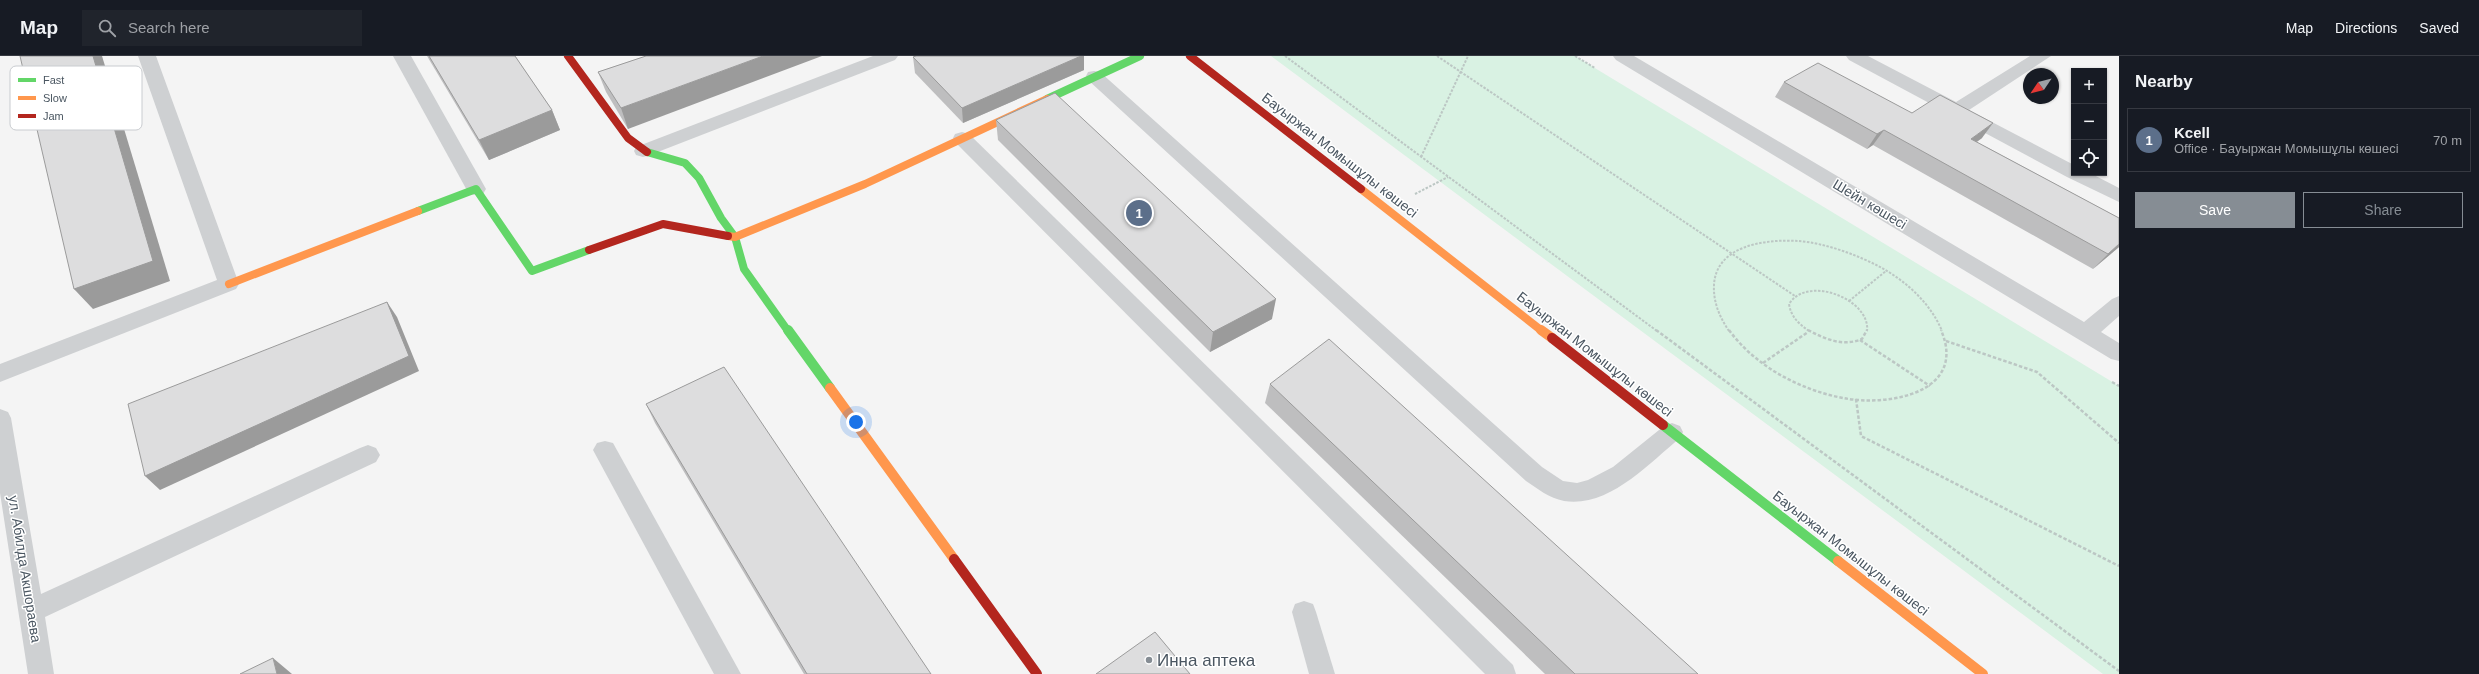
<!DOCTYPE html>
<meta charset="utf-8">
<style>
:root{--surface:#171b24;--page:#20242c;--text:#f1f3f6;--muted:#9ea1a6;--line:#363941;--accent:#868d94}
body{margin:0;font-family:Helvetica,sans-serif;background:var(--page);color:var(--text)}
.controls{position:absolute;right:12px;top:12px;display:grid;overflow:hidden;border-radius:0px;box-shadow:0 1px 3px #0004}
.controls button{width:36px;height:36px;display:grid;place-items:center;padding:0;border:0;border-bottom:1px solid var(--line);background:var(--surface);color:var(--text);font:20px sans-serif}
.compass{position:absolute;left:2023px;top:12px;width:36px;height:36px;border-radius:50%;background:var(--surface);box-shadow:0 1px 3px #0004;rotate:235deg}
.you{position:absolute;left:856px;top:366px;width:14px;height:14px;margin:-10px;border:3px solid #fff;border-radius:50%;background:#1a73e8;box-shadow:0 0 0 6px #1a73e833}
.badge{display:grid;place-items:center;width:26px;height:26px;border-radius:50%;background:var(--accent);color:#fff;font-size:13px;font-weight:700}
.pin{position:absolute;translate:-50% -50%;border:2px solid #fff;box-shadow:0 1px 4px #0006}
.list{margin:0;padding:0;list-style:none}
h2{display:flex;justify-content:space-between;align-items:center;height:52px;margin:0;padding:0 16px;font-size:17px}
h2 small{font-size:13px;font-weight:400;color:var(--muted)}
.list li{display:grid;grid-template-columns:26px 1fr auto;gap:12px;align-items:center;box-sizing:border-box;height:64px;margin:0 8px 8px;padding:0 8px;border:1px solid var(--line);border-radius:0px}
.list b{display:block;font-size:15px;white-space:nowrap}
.list p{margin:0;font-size:13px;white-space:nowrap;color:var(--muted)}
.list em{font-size:13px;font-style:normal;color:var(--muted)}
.actions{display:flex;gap:8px;padding:12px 16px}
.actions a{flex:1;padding:9px 0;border:1px solid var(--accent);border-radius:0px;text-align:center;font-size:14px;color:var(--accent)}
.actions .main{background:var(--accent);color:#fff}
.icon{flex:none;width:22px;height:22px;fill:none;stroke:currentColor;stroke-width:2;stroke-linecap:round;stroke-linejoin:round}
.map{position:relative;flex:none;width:2119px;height:618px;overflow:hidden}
header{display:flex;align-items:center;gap:24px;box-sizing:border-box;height:56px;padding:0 20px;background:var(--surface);border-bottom:1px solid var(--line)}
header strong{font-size:19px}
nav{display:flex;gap:22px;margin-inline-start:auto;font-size:14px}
.search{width:280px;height:36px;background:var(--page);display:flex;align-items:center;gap:10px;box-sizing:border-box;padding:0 14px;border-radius:0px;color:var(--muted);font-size:15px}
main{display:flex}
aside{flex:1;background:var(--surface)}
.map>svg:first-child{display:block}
</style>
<header>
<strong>Map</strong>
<div class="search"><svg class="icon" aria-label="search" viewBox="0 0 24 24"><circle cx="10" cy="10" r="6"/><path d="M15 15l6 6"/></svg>Search here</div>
<nav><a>Map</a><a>Directions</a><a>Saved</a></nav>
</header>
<main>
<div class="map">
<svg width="2119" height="618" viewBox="0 0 2119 618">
<rect width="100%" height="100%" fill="#f4f4f4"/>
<path fill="#d9f2e3" d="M1271,0H1575L2119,330V618H2103Z"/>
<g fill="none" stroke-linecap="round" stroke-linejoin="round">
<g stroke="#bcc7c4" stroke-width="2" stroke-dasharray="2.5 1.5" stroke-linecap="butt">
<path d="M1285,0L1657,275"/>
<path d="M1437,0L1795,240"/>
<path d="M1575,0L1595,12"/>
<path d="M1421,101L1468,0"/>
<path d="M1415,138L1448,121"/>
<path d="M1849,245L1886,215"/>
<path d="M1729,275C1720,262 1713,246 1714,229C1716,189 1766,183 1798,185C1825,187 1858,199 1882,212C1907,226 1931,248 1942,275"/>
<path d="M1809,275C1799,268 1791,261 1789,248C1808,218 1871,244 1867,275"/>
</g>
<g stroke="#bcc7c4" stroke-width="2.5" stroke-dasharray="3.5 2" stroke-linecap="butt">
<path d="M1656,274L2119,615"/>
<path d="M1729,274C1755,310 1800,334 1843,342C1888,351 1968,337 1941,274"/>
<path d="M1808,274C1825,283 1843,291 1862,283L1867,274"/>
<path d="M1860,284L1930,330"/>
<path d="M1946,285L2037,316L2119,387"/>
<path d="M1763,307L1808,276"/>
<path d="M2112,326L2119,330"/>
<path d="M1856,343L1861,380L2119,510"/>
</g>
<g fill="#ced0d2" fill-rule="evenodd">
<path d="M1094,15L1100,16L1542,411L1563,425L1577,427L1588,424L1613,411L1664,370L1672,367L1680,370L1683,376L1680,382C1648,408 1609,452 1564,445C1549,442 1538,433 1526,425L1088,24L1086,20L1088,16Z"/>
<path d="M1304,545L1313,548L1316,556L1335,618H1309L1292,556L1295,548Z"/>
</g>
<g fill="#ced0d2" fill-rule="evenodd">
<path d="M138,0H156L239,228L236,233L0,326V308L217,224Z"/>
<path d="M393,0H411L486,133L483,138L476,139L469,138Z"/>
<path d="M873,0H898L895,4L650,99L643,101L636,99L634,95L636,91Z"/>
<path d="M1613,0H1634L2084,266L2112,243L2119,240V260L2101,276L2119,287V305L2111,303L1616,4Z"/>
<path d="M1846,0H1868L1956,46L2030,0H2051L1969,54L2074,109V117H2090L2119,132V146L2067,121L1849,4Z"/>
<path d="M962,76L969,78L1513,609L1516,618H1485L955,86L953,82L955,78Z"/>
<path d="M0,353L8,356L11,362L41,538L360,392L368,389L376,392L380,399L376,406L45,561L54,618H28L0,437Z"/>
<path d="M605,385L613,387L741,618H714L593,394L597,387Z"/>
</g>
<g stroke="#63d668" stroke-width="8">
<path d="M1047,43L1140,0"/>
<path d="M647,96L685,107L699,122L721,162L735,181L744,213L788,275"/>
<path d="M418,155L476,133L532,215L589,194"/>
</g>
<g stroke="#63d668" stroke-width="10">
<path d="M788,274L830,332"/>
<path d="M1663,369L1838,505"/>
</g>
<g stroke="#ff974d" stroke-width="8">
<path d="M1361,133L1542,275"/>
<path d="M728,180L735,181L865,128L1047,43"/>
<path d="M229,228L418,155"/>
</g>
<g stroke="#ff974d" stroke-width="10">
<path d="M1541,274L1552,282"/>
<path d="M830,332L954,503"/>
<path d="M1838,505L1983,618"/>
</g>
<g stroke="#b3261e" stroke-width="8">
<path d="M568,0L628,82L647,96"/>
<path d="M1190,0L1361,133"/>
<path d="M589,194L663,168L728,180"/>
</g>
<g stroke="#b3261e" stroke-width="10">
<path d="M1552,282L1663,369"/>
<path d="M954,503L1037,618"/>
</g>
</g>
<g fill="#bebebf">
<path d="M427,0H515L552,54L560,74L489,104Z"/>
<path d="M646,0L628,73L606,36L598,16Z"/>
<path d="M916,0H1084V14L963,67L915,17L913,1Z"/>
<path d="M1784,26L1912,57L1982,82L1977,86L2119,162V191L2093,213L1873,89L1867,93L1775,41Z"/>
<path d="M996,64L1272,263L1210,296L998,84Z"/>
<path d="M1270,328L1698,618H1545L1265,347Z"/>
<path d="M646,348L931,618H804L655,367Z"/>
</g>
<g fill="#9b9b9b">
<path d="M93,0H102L170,225L93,253L74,233Z"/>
<path d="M763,0H822L628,73L621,52Z"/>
<path d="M1081,0H1084V14L963,67L962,52Z"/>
<path d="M552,54L560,74L489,104L479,84Z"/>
<path d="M1993,67L1982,82L1959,98L1971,83Z"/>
<path d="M1884,74L1873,89L1867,93L1877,78Z"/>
<path d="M2119,188V191L2093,213L2108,198Z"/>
<path d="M1276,243L1272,263L1210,296L1213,276Z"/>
<path d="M387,246L397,261L419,315L160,434L145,420Z"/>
<path d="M273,602L292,618H277Z"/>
</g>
<g fill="#ddddde" stroke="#9b9b9b">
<path d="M20,0H93L153,205L74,233Z"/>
<path d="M429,0H515L552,54L479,84Z"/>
<path d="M646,0H763L621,52L598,16Z"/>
<path d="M916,0H1081L962,52L913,1Z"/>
<path d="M1818,7L1912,57L1940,39L1993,67L1971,83L2119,162V188L2108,198L1884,74L1877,78L1784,26Z"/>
<path d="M1055,37L1276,243L1213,276L996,64Z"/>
<path d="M387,246L409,300L145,420L128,348Z"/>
<path d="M1329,283L1698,618H1575L1270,328Z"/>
<path d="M724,311L931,618H807L646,348Z"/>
<path d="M1155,576L1190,618H1096Z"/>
<path d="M273,602L277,618H240Z"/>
</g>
<circle fill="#868d94" stroke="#fff" stroke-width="1.5" cx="1149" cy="604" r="4"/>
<g text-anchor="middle" stroke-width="3" stroke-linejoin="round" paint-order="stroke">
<g font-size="14" fill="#4a5661" stroke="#fff">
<text transform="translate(1340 99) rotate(38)" y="5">Бауыржан Момышұлы көшесі</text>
<text transform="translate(1870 148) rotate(31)" y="5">Шейн көшесі</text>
<text transform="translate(1595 298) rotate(38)" y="5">Бауыржан Момышұлы көшесі</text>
<text transform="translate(1851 497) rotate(38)" y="5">Бауыржан Момышұлы көшесі</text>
<text transform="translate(25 513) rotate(81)" y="5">ул. Абилда Акшораева</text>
</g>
<g font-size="17" fill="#4a5661" stroke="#fff" text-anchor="start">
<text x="1157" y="610">Инна аптека</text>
</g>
</g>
<rect x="10" y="10" width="132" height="64" rx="6" fill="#fff" stroke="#c9ccd0" stroke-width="1"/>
<rect x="18" y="22" width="18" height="4" fill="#63d668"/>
<rect x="18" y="40" width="18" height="4" fill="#ff974d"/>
<rect x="18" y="58" width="18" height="4" fill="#b3261e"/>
<g font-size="11" fill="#4a5661">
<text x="43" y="28">Fast</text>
<text x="43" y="46">Slow</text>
<text x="43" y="64">Jam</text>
</g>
</svg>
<div class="controls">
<button>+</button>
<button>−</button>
<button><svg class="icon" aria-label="locate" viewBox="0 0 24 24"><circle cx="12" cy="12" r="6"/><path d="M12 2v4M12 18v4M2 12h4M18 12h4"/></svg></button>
</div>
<svg class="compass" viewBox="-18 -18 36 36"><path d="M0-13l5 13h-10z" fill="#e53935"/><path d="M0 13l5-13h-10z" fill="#9ea1a6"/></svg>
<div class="you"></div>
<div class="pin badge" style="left:1139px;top:157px;background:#5c6f8a">1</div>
</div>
<aside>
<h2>Nearby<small></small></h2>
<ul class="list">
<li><span class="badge" style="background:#5c6f8a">1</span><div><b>Kcell</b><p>Office · Бауыржан Момышұлы көшесі</p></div><em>70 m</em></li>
</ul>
<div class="actions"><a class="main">Save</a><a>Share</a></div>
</aside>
</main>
